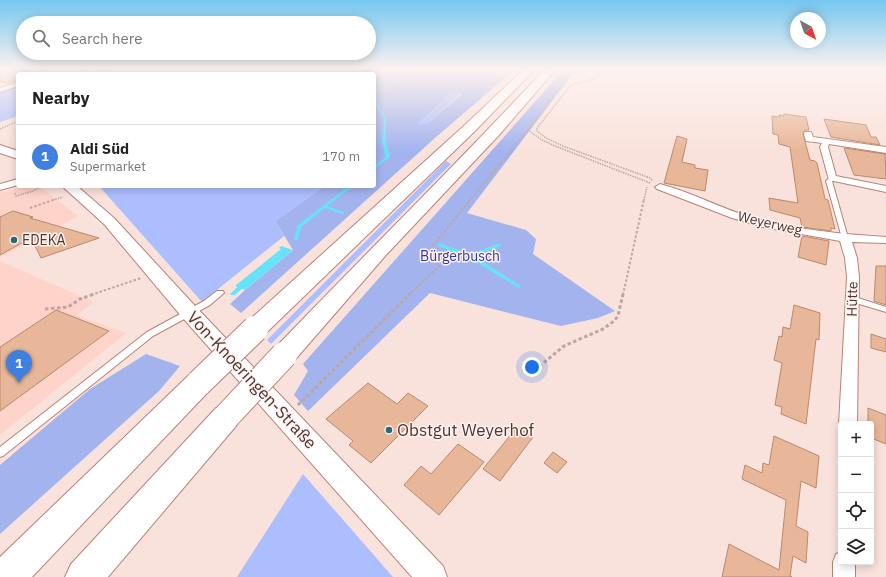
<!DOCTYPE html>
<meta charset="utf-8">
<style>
:root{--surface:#fff;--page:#f2f2f2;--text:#222;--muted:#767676;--line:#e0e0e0;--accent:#246b79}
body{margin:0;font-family:"IBM Plex Sans",sans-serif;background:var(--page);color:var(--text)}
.controls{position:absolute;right:12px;bottom:12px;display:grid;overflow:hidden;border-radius:4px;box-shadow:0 2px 10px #0003}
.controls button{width:36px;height:36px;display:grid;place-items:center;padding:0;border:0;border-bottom:1px solid var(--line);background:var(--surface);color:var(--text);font:20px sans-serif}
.compass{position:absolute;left:790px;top:12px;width:36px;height:36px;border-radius:50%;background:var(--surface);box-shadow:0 2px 10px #0003;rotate:140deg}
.you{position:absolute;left:532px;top:367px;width:14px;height:14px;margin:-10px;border:3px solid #fff;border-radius:50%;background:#1a73e8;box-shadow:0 0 0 6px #1a73e833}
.badge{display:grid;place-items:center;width:26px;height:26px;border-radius:50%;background:var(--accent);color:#fff;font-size:13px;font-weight:700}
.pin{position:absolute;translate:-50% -33px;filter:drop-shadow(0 1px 2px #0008)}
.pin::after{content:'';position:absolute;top:21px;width:14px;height:12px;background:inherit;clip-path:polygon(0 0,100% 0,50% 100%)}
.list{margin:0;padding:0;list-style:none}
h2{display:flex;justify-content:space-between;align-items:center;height:52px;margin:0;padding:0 16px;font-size:17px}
h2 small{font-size:13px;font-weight:400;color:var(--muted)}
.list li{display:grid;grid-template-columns:26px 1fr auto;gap:12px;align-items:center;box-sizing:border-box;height:64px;padding:0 16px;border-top:1px solid var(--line)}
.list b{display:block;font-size:15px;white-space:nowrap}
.list p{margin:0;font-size:13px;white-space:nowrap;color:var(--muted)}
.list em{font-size:13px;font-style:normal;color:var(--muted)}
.icon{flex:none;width:22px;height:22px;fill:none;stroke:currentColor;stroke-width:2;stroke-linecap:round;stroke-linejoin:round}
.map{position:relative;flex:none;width:886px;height:577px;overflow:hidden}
.search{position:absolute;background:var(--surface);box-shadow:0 2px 10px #0003;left:16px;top:16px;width:360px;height:44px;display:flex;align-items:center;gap:10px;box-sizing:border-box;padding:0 14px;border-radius:22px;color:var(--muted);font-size:15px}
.panel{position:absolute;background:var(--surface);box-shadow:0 2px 10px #0003;left:16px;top:72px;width:360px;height:116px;border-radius:4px}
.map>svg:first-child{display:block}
</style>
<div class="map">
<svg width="886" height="577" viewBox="0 0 886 577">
<rect width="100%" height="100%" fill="#fae2dc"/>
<g fill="#fdd3ca">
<path d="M23,186H39L78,216L0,258V193Z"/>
<path d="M0,261L94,302L76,315L126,333L0,435Z"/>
</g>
<g fill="#adbefe">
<path d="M18,86V116L0,122V92Z"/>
<path d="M452,92L462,93L427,124H418Z"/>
<path d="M446,161L451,164L271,344L267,340Z"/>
<path d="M99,186H325L275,221L284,236L202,302Z"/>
<path d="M303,474L393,577H237Z"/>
</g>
<g fill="#a3b3ee" fill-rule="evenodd">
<path d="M118,70H514L435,138L241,313L230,304L245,290L293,250L275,221L325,186H374V74H108ZM452,92L462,94L427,124H418Z"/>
<path d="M563,70H601L572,75L467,213L526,230L536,239L533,254L615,311L598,318L561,326L430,293L308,411L294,395L308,371L303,364Z"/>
<path d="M146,354L180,366L159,391L0,534V465L90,389Z"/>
</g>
<path fill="#66e3fb" d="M281,246L293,250L245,290L235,286L281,249L279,248Z"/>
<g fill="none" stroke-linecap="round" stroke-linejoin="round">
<g fill="#66e3fb" fill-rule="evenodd">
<path d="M385,70H387L375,92L374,93V90Z"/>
<path d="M374,99L375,100L386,118V142L390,157L374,169V166L386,157L382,142L384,118L374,102Z"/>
<path d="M349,186H353L327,206L344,212V214H342L325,208L301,227L298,239V240H294V239L298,225Z"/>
<path d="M438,244H442L470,254L497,244H501V246L474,256L521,286L519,288L517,287L468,257L438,246Z"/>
<path d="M244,282L246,283V285L235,295H231L230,294L231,293L242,283Z"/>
</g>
</g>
<g fill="#e8b698" stroke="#b9896c">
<path d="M0,70H38V73L18,74V80L7,83L0,82Z"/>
<path d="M784,114L806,117L809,130H805L803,134L810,160L815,161L817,163L825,199L828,200L835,229L831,228V231L802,227L800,218L770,210L769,198L798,203L790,147L779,144L778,135L773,134L772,116L779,117V115L784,116Z"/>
<path d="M824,119L866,125L871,137H876L880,145L831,137Z"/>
<path d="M677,136L687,139L682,162L695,165V168L708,170L705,191L664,183Z"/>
<path d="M844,148L885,154L886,179L854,175Z"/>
<path d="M13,211L33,217L30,218L99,238L41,258L31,238L0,255V217Z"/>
<path d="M802,236L829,241L826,265L798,257Z"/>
<path d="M876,266H886V305L874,301Z"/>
<path d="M794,305L820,313L819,340L816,339L806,424L781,414L782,407L775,405L782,363L774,360L779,336L782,337L783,327L790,329Z"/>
<path d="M56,310L109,331L0,411V347Z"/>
<path d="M871,334L886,339V352L871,348Z"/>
<path d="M368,383L397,404L408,393L428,406L371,463L349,445L353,441L326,419Z"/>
<path d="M868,408L886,415V444L871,438V424H868Z"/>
<path d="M517,427L533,437L500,481L483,469Z"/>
<path d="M774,436L819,456L816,488L801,481L796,526L808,532L806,563L793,556L790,576L792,577H722L729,544L779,570L786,500L742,479L745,465L762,473L763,463L769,465Z"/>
<path d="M458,444L484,462L439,515L404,485L421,466L431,474Z"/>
<path d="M553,452L567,462L557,473L544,463Z"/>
</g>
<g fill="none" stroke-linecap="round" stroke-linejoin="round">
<g stroke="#b98176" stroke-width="2">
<g id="service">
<path d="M76,70L97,73L99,74H89L64,70Z"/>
<path d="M832,176L835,178L832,181L848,238L845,240L842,238L826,181Z"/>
<path d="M217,291H223L224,293L210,305L153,336L3,456L0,457V447L147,332L204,301Z"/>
<path d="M849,297H855L886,307V312L849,301L848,299Z"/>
</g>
</g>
<g stroke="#b98176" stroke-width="2">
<g id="minor">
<path d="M53,70H63L55,74H46Z"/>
<path d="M18,82V86L0,92V88Z"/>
<path d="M805,132H811L813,137L886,147V153L829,144L828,147L836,176L886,186V192L829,180L820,147L822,143L806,141L804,134Z"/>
<path d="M18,179V185L0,190V184Z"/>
<path d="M660,184C688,191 714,205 741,214C787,229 837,234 886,237V243L852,242L857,258L859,277L857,424H841V427L839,424L847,277L845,258L840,241L763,227L732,218L657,189L655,187Z"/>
<path d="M841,552V562H855V577H833V562L836,554Z"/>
</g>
</g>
<g stroke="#b98176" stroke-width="2">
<g id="secondary">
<path d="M0,145L18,151V159L0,153Z"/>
<path d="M62,186H77L114,218L196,307L443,566L447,577H412L182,317L104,224Z"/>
</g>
</g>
<g stroke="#b98176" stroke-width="2">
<g id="motorway">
<path d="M523,70H534L476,130L264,335L255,338L246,335L243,329L246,323L466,124Z"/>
<path d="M544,70H555L500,134L386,255L293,362L284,365L275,362L271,355L275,348C364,255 456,165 544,70Z"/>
<path d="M199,372L209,375L213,383L209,391L32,577H0V557L189,375Z"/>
<path d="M226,405L236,408L240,417L236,426L108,577H65L71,564L216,408Z"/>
</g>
</g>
<g stroke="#bea6a0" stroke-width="1.5" stroke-dasharray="1.5 1" stroke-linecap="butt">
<path d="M577,70L570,74L528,130L542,140L555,146L650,183"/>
<path d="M605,70L594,79L571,85L537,128V131L546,138L563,146L650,178L653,181"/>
<path d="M611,70L648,75L662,73L664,70"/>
<path d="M874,70L886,72"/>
<path d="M131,74L141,70"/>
<path d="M202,74L221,70"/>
<path d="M374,96L394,93L412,70"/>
<path d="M0,129L18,121"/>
<path d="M15,193L16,196L33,191L42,186"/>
<path d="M53,200L63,197"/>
<path d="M470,200L528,130"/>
<path d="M644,200L647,187"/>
</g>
<g stroke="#bea6a0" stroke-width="2" stroke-dasharray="2.5 2" stroke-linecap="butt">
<path d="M30,208L56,199"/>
<path d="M91,295L141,278"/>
<path d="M409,295L442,263L431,248L471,199"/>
<path d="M623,295L644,199"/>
</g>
<g stroke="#bea6a0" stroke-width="3" stroke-dasharray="3.5 2.5" stroke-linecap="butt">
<path d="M45,309L68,307L80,299L94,294"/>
<path d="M530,374L564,346L603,329L614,321L618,316L623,294"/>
<path d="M298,405L410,294"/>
</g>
<use href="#service" fill="#fff" fill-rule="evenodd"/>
<use href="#minor" fill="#fff" fill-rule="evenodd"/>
<use href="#secondary" fill="#fff" fill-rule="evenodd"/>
<use href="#motorway" fill="#fff" fill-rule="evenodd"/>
<g stroke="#b98176" stroke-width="28" stroke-linecap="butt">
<g id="motorway-bridge">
<path d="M199,383L255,329"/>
<path d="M226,417L284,355"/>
</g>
</g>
<use href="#motorway-bridge" stroke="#fff" stroke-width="26"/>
</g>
<linearGradient id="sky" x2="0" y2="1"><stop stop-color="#74c7f0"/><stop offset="0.46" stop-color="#fdf2ef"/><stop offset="1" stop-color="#fdf2ef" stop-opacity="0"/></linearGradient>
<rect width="886" height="151" fill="url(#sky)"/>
<g fill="#246b79" stroke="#fff2ef" stroke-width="1.5">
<circle cx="14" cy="240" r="4"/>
<circle cx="389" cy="430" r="4"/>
</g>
<g text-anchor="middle" stroke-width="3" stroke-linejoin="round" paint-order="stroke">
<g font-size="14" fill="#4e3631" stroke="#fff2ef">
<text transform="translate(770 223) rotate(13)" y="5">Weyerweg</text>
<text transform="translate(852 299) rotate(-89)" y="5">Hütte</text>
</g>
<g font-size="14" fill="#4e3631" stroke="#fff2ef" text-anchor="start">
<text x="22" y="245">EDEKA</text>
</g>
<g font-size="14" fill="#2d35a3" stroke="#fff2ef">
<text x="460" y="261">Bürgerbusch</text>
</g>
<g font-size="17" fill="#4e3631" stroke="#fff2ef">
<text transform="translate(252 380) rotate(47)" y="6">Von-Knoeringen-Straße</text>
</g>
<g font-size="17" fill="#4e3631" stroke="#fff2ef" text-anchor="start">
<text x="397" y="436">Obstgut Weyerhof</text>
</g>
</g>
</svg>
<div class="controls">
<button>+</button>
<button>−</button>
<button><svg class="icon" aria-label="locate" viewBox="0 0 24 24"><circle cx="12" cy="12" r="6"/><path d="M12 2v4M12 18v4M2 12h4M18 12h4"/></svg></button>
<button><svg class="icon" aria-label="layers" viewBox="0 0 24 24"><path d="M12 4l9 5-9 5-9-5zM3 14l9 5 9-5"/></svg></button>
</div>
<svg class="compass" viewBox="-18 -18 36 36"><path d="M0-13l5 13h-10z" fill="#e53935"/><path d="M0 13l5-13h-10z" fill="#767676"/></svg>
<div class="you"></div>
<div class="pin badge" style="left:19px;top:383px;background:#3f7fe0">1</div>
<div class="search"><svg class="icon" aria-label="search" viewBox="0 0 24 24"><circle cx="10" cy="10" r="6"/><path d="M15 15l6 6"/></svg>Search here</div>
<section class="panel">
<h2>Nearby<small></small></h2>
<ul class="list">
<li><span class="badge" style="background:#3f7fe0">1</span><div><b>Aldi Süd</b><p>Supermarket</p></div><em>170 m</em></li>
</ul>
</section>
</div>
